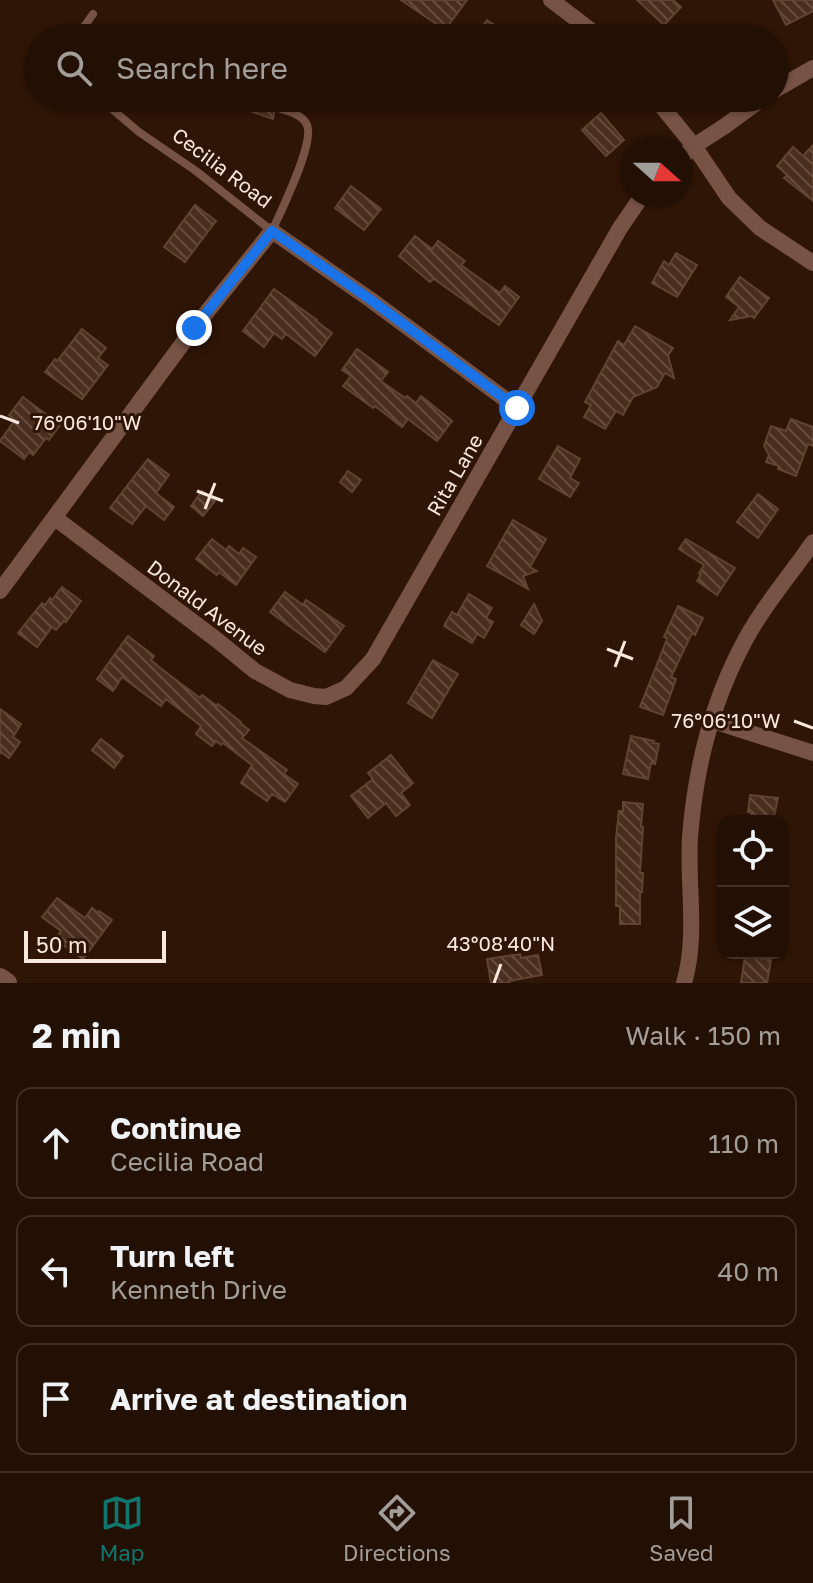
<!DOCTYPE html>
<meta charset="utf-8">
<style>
:root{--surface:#231004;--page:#2f1e13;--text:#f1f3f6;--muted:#a39d9a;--line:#403026;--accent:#0f766e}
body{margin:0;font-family:"Golos Text",sans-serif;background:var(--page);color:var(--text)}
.controls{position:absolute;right:24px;bottom:24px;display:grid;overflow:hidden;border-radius:16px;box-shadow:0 2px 6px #0004}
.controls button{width:72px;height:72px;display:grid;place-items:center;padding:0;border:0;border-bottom:2px solid var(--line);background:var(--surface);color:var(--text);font:40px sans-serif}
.compass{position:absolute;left:621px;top:136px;width:72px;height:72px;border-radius:50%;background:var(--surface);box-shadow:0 2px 6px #0004;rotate:111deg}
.scale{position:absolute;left:24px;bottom:20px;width:142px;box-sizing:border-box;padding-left:8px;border:4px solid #fce9de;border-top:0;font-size:22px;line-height:28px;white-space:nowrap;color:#fce9de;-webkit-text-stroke:6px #2f1505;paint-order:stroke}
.stop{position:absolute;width:24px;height:24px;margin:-18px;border:6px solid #1a73e8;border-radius:50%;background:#fff}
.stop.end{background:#1a73e8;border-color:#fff;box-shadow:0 2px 8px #0008}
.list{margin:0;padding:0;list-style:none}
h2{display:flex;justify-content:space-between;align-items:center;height:104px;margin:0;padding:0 32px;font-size:34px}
h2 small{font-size:26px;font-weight:400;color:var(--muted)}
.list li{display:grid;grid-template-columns:52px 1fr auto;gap:24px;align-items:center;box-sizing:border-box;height:112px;margin:0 16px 16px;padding:0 16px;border:2px solid var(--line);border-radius:16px}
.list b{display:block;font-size:30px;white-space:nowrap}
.list p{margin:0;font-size:26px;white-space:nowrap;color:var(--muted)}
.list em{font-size:26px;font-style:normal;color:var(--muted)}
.icon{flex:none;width:44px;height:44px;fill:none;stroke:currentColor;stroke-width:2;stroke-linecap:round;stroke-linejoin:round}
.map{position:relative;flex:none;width:813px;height:983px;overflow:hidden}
.search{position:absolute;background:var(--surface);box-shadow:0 2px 6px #0004;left:24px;right:24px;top:24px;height:88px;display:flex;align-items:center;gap:20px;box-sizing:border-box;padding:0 28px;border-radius:44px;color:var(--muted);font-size:30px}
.sheet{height:488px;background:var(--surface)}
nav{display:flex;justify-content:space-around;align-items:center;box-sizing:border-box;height:112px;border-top:2px solid var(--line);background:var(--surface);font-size:22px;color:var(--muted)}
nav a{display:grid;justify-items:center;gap:4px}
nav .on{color:var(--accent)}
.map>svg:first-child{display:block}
</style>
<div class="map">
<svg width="813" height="983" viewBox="0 0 813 983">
<defs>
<pattern id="building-back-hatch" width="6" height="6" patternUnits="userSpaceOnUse" patternTransform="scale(2)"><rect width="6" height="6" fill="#4a2e1d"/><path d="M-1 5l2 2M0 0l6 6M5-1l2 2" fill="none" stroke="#654c3d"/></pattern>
</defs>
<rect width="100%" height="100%" fill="#2f1505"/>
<g fill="url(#building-back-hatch)" stroke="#614332" stroke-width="2">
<path d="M401,0H467L445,30Z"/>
<path d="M637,0H673L681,7L664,25Z"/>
<path d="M773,0H813V11L786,25Z"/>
<path d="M487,20L514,38H475Z"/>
<path d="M218,98H280L275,106L273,119L218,100Z"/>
<path d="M601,113L624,140L606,156L582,130Z"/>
<path d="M813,145V201L784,178L787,175L777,166L793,147L803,156Z"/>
<path d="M351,186L381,209L364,230L335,208Z"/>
<path d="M195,205L216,221L185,262L164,247Z"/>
<path d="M415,236L432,249L438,241L465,261L461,265L500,293L505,286L519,297L499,325L434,279L430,282L399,256Z"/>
<path d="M676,253L697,265L677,297L652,283L664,261L669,265Z"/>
<path d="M740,277L769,298L754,318L752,316L730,320L739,307L726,297Z"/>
<path d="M274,289L317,320L316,321L332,333L315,356L286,334L282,339L274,333L264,347L243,331Z"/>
<path d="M635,326L673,348L668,355L674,378L665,373L657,387L633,397L623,415L616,411L605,429L584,417L591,405L585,402L618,341L624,345Z"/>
<path d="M82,329L106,348L98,358L108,365L82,399L45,372L55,359L57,361Z"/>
<path d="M357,349L388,372L381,381L405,398L407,396L416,403L421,396L452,421L437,441L408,419L402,427L375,406L373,408L343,386L351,376L342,370Z"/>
<path d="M23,397L60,425L49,440L46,438L33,455L29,452L24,459L0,441L15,420L9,415Z"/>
<path d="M791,419L813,427V446L808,444L796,476L778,469L779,466L766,462L769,455L764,446L771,426L786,431Z"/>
<path d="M558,446L580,459L570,478L579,483L570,497L539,479Z"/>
<path d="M148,459L169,475L156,493L174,507L164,520L146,506L132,524L110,508Z"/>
<path d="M348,471L361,480L352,492L340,482Z"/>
<path d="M202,491L215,501L203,516L191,506Z"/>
<path d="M758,494L778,509L758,538L737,522Z"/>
<path d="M513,520L546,539L530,567L537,571L523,576L528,589L487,566Z"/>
<path d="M212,539L226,550L229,546L239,554L243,548L256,557L236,585L219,572L217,575L196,559Z"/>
<path d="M686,539L735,568L717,595L697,581L701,574L699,573L704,565L679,549Z"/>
<path d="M62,587L81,601L66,622L64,621L56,630L52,627L37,647L18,633L42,603L45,605L50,598L52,600Z"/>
<path d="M285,592L303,605L306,600L344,626L325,652L270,612Z"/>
<path d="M469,594L492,608L486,618L493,622L484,638L477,634L472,643L444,626L452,612L457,615Z"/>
<path d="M534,604L542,621L534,634L521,625Z"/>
<path d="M678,606L703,618L695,635L692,633L671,677L676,679L663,715L640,707L667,639L664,637Z"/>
<path d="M128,636L154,656L151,660L159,667L200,698L202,695L217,706L218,704L241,722L240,723L249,730L242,738L287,770L284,774L298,784L285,802L272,794L267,801L241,783L252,765L223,743L221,745L216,741L212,746L196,734L201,726L166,699L161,706L122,677L113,691L97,679Z"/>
<path d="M433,660L458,674L432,718L408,703Z"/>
<path d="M0,709L21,724L13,737L20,742L9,758L1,752L0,754Z"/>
<path d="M631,736L654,741L653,743L659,744L655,764L651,763L648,779L623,774Z"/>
<path d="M101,739L123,756L114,768L92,750Z"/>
<path d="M391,755L413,783L401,793L410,805L396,816L386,803L368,818L351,796L373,779L368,773Z"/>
<path d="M750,795L778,798L773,821H750L751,812H748Z"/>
<path d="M623,802L643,804L641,827H643L640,873H643L642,892H640V924H620V906H616V838L619,811H623Z"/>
<path d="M57,898L85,918L92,908L98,913L99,911L112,920L83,959L55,939L61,931L42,917Z"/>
<path d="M520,954L521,958L538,955L542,975L509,981L510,983H491L487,959Z"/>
<path d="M745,956L771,960L767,983H741Z"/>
</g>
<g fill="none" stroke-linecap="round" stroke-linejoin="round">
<g stroke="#775345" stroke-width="8">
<path d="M76,38L93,14"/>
<path d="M99,98L139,132L196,171L272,231C281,211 315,143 307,125C303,115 290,112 281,109"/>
</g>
<g stroke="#775345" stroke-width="16">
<path d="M551,0L601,38"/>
<path d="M775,90L813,68"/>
<path d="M655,98L694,146L729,198L760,228L813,263"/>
<path d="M681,158L694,146L725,126L763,98"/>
<path d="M55,518L217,640L255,671L290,690L314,696L326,697L346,688L373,659L620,228L642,196"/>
<path d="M0,591L194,328L272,231L371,300L517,408"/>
<path d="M713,721L813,753"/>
<path d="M684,983C698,935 687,886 690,837C695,772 711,706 741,648C760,610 789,577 813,542"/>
</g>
<path stroke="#775345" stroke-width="20" d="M0,978L7,983"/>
</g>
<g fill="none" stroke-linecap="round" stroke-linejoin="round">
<path stroke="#1a73e8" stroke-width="10" d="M194,328L272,231L371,300L517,408"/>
</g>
<path fill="none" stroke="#fce9de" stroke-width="3" d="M0,416L19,423M197,491L223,501M205,509L215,483M607,649L633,659M615,667L625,641M794,721L813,728M494,983L501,964"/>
<g text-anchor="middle" stroke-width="6" stroke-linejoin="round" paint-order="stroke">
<g font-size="20" fill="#fce9de" stroke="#2f1505">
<text transform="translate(222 168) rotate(37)" y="7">Cecilia Road</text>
<text transform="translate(455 475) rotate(-60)" y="7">Rita Lane</text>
<text transform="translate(207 608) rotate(37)" y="7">Donald Avenue</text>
</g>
</g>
<g font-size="20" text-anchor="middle" fill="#fce9de" stroke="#2f1505" stroke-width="6" stroke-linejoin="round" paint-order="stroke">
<text x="87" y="430">76°06'10"W</text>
<text x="726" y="728">76°06'10"W</text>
<text x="501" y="951">43°08'40"N</text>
</g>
</svg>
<div class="controls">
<button><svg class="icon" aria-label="locate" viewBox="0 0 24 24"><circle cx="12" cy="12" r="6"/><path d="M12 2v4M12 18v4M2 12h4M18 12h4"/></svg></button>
<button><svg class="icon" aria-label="layers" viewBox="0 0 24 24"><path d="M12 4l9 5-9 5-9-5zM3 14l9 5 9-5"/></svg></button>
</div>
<svg class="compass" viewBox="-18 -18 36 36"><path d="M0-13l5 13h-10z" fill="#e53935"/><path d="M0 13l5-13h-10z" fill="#a39d9a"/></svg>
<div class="scale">50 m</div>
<div class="stop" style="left:517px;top:408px"></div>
<div class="stop end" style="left:194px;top:328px"></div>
<div class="search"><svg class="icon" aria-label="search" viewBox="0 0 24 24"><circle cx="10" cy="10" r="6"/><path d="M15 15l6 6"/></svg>Search here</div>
</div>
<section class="sheet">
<h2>2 min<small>Walk · 150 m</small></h2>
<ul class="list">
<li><svg class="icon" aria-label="ahead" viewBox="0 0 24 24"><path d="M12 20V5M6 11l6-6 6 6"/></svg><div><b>Continue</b><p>Cecilia Road</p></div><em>110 m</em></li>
<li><svg class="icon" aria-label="left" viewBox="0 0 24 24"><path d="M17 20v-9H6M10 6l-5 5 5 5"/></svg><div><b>Turn left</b><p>Kenneth Drive</p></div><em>40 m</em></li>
<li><svg class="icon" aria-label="arrive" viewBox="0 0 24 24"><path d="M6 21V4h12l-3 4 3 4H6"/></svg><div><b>Arrive at destination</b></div></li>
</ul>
</section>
<nav>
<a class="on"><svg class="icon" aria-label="map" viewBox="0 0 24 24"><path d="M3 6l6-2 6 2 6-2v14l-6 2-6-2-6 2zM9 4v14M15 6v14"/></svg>Map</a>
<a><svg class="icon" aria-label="directions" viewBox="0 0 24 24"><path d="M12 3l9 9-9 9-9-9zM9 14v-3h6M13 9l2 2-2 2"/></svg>Directions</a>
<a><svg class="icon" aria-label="saved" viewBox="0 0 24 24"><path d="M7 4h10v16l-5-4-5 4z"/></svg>Saved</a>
</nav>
